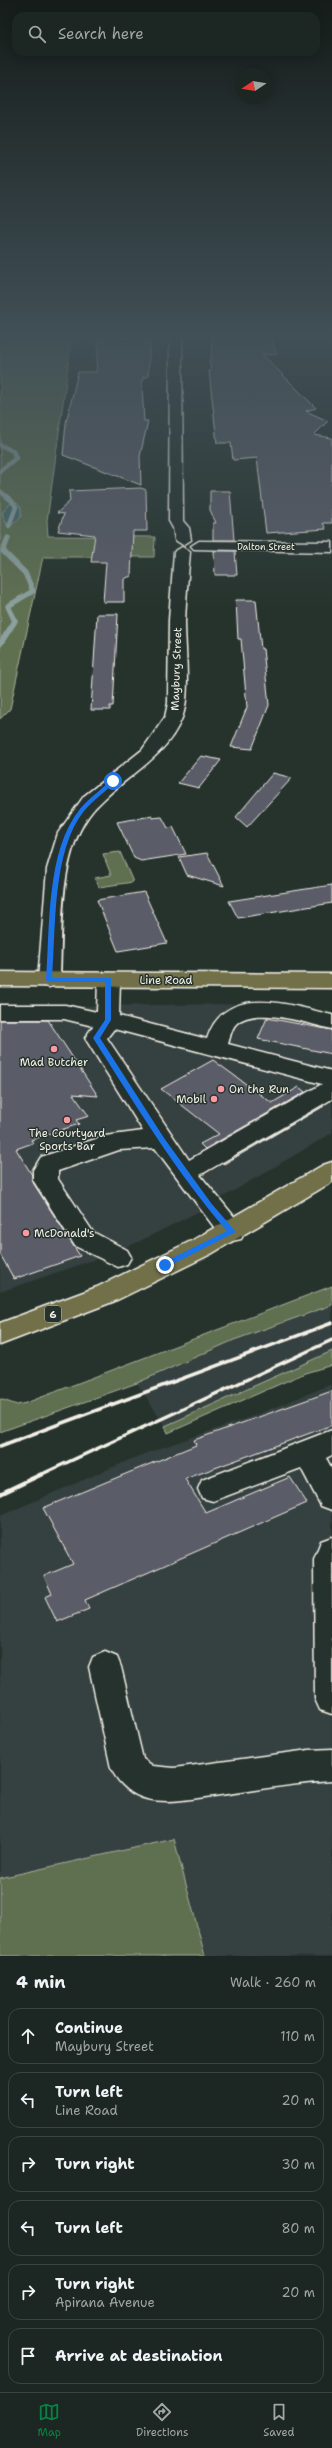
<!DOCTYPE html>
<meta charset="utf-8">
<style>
:root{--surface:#1c2622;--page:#252e2a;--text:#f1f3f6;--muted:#a0a5a5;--line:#3a4340;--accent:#0b8043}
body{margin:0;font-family:"Shantell Sans",sans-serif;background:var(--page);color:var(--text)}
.compass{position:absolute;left:236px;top:68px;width:36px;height:36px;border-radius:50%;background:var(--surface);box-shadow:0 2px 10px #0003;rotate:258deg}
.stop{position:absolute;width:12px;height:12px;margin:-9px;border:3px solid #1a73e8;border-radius:50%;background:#fff}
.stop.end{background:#1a73e8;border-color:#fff;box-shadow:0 1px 4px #0008}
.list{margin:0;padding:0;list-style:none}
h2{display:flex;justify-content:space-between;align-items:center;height:52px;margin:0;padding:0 16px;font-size:17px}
h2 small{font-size:13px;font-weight:400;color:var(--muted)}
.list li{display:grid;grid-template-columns:26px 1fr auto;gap:12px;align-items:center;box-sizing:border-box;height:56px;margin:0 8px 8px;padding:0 8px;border:1px solid var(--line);border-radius:12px}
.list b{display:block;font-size:15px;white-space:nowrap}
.list p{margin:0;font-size:13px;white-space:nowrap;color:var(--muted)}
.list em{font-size:13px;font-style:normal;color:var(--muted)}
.icon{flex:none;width:22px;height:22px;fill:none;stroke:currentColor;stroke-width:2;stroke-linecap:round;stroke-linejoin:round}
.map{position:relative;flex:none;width:332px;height:1956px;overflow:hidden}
.search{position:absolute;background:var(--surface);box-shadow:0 2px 10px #0003;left:12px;right:12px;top:12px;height:44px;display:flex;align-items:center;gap:10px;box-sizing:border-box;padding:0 14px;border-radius:12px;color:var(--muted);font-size:15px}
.sheet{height:436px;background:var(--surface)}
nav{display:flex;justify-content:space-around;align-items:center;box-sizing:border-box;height:56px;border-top:1px solid var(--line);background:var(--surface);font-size:11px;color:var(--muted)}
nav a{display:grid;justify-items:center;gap:2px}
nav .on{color:var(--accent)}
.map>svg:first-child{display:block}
</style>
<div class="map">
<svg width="332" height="1956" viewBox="0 0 332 1956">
<rect width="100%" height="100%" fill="#26332d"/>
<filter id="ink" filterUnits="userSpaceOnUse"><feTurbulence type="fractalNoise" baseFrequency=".025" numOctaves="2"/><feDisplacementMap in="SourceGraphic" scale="8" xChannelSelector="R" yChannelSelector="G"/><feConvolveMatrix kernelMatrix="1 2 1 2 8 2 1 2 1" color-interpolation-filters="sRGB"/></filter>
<g filter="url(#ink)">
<g fill="#363f3f">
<path d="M244,1004L308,1010L332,1014V1133L198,1212L140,1241L105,1256L0,1292V1007Z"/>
<path d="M332,1305V1351L165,1426L137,1383L234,1340Z"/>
<path d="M332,1384V1956H205L174,1839L0,1878V1516L141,1455L253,1416Z"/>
</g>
<g fill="#5f6f51" stroke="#aab09c">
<path d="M0,336H72L47,521L48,536L155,537L154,557H43L10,709L0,719Z"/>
<path d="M120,852L133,882L99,887L95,878L111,875L103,854Z"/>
<path d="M332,1286V1305L234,1340L137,1383L0,1432V1399L17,1405L26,1403Z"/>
<path d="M332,1351V1365L305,1373L168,1433L165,1426Z"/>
<path d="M174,1839L205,1956H0V1878Z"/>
</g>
<path fill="#466a6c" stroke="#8ca09e" d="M11,503H17L21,508V517L11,526L7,525L2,513Z"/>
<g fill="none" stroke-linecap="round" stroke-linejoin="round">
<g stroke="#8ca09e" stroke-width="4.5">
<path d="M0,445L13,451L16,458L0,471"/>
<path d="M0,491L12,501L16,507L9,526"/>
</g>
<path stroke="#8ca09e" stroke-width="5.5" d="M0,644L15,621L8,606L33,591L25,573L3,551L8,538"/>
</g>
<g fill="#5a5c68" stroke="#f4f1e8">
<path d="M212,336H270L277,355L262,354L316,408L306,411L328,421L314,435L332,438V523H323L326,529L266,533L257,458L233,460L231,443H217L209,371H211L209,360H211Z"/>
<path d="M99,337L150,338L148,377H143L142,386L144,421H148L140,456L141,485L63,455L66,423L78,372H96Z"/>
<path d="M141,488L146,490L147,531H133L131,576L124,579V602H103L106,562H91L95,535L58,531L64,514L57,513L70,501L69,491Z"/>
<path d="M210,491H230L234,540H213V523H216L210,510Z"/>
<path d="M214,551H235L237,575H215Z"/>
<path d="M236,600H256L261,649H263L269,705L252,749L231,747L247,707L241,639H238Z"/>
<path d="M97,614H118L113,706H110V710H91Z"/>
<path d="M201,756L221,760L199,788L178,783Z"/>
<path d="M273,773L292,778L247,827L236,817Z"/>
<path d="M152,816V818L162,817L168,828L173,827L186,854L141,861L134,858L117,822Z"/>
<path d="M207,853L224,886L187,875L179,857Z"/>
<path d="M332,885V903L238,918L229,901Z"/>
<path d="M144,892L167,943L118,951L97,900Z"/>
<path d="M267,1018L332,1030V1054L258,1039Z"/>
<path d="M0,1020H48L98,1096L73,1094L89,1116L76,1120L79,1124L31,1140L33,1143L16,1149L32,1175V1181L80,1256L14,1279L0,1254Z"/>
<path d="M213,1060L272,1103L299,1087L305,1092L205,1149L200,1144L219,1134L161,1089Z"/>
<path d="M324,1106L224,1164L223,1163Z"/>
<path d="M332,1391V1425L185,1479L206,1513L290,1477L307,1503L85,1600L89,1609L57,1622L45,1597L52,1594L44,1576L73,1564L43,1508L196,1445L194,1440Z"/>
</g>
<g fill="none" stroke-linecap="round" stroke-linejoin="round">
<g stroke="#f4f1e8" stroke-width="3">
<g id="minor">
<path d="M170,336H182L183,521L189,528L191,540L183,545L175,540L173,528L169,521Z"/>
<path d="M199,541L332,542V552L194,549L191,546Z"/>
<path d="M182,547L190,552C188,575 186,598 185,622C185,647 191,696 182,718C166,758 127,775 99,804C57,844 63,926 60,980L57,985L49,987L41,985L38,980L47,869L58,833L84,796L142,750L165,717L168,703L169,620L174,552Z"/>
<path d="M109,973L117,975L120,980L119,1016L207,1039C225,982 289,1005 332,1015V1029C309,1024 255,1005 236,1024C231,1029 230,1038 228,1044L332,1071V1099L200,1175L241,1225L245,1232L241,1239L232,1241L223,1239L155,1148L119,1150L58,1171V1179L93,1232L127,1250L131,1257L127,1264L118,1267L75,1246L33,1180V1170L41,1157L105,1136L143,1131L85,1038L93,1026L64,1019H0V1005H65L97,1012L98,980L101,975ZM114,1029L322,1084L189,1160L107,1038Z"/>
<path d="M332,1430V1455L326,1458L332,1469V1510L321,1506L301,1468L213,1501L202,1498L198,1489L202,1480Z"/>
<path d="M332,1537V1714L320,1710L315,1699L314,1559L321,1541Z"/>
<path d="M105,1652L117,1657L121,1667L143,1759L153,1766L174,1768L309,1750L332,1749V1781C294,1783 257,1790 220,1795C195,1798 171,1804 147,1799C131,1795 117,1782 111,1768L89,1667L93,1657Z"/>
</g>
</g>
<g stroke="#f4f1e8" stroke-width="3">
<g id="major">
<path d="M0,972L332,974V988L0,986Z"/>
<path d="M332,1162V1182L211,1254L115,1301L0,1345V1323L97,1287L193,1240L323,1165Z"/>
</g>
</g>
<use href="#minor" fill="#26332d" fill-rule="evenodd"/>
<use href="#major" fill="#71704a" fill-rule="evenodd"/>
<g stroke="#f4f1e8" stroke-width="3.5">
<path d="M0,1446L332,1323"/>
<path d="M40,1475L332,1340"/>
</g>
<path stroke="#f4f1e8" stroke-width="4.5" d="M0,1494L42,1474"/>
</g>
</g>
<linearGradient id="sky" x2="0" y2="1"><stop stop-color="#151c19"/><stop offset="0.55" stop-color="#415057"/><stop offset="1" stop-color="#415057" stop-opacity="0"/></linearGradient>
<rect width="332" height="610" fill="url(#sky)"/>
<path fill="#1a73e8" d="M111,780L115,781C106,792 93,800 84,811C52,851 56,928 52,978H111V1020L100,1038L164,1138L211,1203L236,1232L165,1268L162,1267V1263L227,1231C175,1171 135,1104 93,1038L105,1020V982H49L46,980C50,927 46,851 80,809C88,799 101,790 111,780Z"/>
<g fill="#ff9aa2" stroke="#26332d" stroke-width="1.5">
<circle cx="54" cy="1049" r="4"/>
<circle cx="221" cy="1089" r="4"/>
<circle cx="214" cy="1099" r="4"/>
<circle cx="67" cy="1120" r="4"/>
<circle cx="26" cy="1233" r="4"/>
</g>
<g text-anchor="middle" stroke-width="3" stroke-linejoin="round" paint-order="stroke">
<g font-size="9" fill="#f4f1e8" stroke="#26332d">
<text x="266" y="550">Dalton Street</text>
</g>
<rect fill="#26332d" stroke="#b6b8b0" stroke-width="1" x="45" y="1306" width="16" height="16" rx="3"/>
<g font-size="10" font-weight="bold" fill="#f4f1e8">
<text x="53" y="1318">6</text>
</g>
<g font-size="11" fill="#f4f1e8" stroke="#26332d">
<text transform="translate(176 669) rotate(-88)" y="4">Maybury Street</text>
<text x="166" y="984">Line Road</text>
</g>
<g font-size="11" fill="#f4f1e8" stroke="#26332d">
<text x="54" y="1066">Mad Butcher</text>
<text x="229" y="1093" text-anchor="start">On the Run</text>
<text x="206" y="1103" text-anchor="end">Mobil</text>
<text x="67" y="1137">The Courtyard<tspan x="67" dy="13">Sports Bar</tspan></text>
<text x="34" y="1237" text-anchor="start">McDonald's</text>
</g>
</g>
</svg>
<svg class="compass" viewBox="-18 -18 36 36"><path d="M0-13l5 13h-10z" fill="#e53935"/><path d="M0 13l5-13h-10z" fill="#a0a5a5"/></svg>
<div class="stop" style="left:113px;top:781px"></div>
<div class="stop end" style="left:165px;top:1265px"></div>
<div class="search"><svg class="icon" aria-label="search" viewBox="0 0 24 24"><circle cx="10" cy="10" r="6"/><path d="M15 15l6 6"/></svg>Search here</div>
</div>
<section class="sheet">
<h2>4 min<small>Walk · 260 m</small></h2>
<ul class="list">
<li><svg class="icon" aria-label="ahead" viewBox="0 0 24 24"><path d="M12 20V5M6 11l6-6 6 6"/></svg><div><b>Continue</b><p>Maybury Street</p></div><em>110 m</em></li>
<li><svg class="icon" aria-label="left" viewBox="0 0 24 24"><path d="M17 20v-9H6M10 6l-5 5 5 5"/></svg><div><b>Turn left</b><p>Line Road</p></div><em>20 m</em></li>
<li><svg class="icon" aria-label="right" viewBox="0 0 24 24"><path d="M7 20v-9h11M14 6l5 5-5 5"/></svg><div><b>Turn right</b></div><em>30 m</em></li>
<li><svg class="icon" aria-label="left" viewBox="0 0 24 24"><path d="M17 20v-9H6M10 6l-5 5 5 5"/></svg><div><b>Turn left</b></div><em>80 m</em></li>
<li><svg class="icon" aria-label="right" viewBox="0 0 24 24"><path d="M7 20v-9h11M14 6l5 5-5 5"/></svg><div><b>Turn right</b><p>Apirana Avenue</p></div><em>20 m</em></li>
<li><svg class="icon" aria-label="arrive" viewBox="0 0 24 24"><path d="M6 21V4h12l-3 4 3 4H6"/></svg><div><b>Arrive at destination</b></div></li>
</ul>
</section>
<nav>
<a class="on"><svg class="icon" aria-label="map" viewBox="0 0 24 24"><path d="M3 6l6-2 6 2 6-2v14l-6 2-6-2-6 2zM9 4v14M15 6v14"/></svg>Map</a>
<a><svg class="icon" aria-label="directions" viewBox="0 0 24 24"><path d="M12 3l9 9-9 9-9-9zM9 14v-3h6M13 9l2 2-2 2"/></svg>Directions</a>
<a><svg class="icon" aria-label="saved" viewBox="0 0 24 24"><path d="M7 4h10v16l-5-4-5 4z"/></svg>Saved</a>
</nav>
